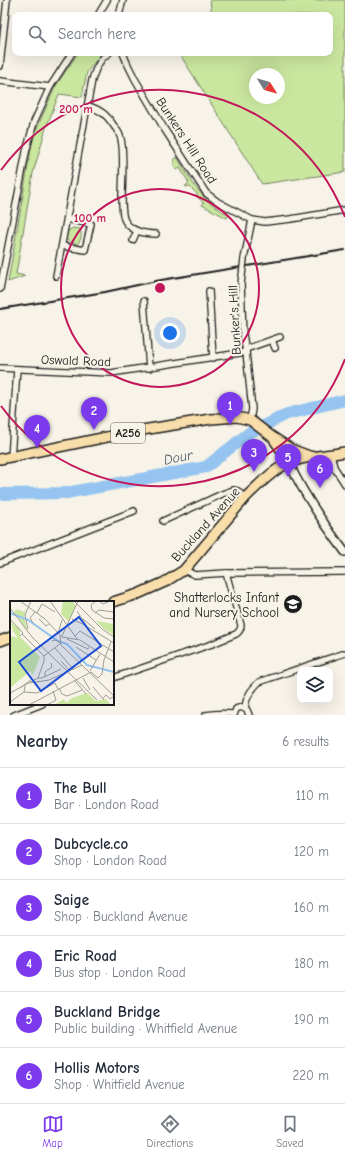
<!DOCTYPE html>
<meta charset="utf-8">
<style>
:root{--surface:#fff;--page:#f6f6f7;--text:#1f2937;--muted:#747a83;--line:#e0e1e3;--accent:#7c3aed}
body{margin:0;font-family:"Comic Neue",sans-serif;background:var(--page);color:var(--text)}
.controls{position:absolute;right:12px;bottom:12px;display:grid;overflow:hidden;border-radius:8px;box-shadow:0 4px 16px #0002}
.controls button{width:36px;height:36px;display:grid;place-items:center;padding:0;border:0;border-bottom:1px solid var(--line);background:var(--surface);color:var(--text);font:20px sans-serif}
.compass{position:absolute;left:249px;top:68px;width:36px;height:36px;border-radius:50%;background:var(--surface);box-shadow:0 4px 16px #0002;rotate:127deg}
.you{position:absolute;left:170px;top:333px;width:14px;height:14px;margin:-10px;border:3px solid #fff;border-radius:50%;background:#1a73e8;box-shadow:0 0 0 6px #1a73e833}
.badge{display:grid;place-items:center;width:26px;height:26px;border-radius:50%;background:var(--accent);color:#fff;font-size:13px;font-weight:700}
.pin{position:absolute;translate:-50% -33px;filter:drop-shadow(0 1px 2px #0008)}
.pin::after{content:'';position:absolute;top:21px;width:14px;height:12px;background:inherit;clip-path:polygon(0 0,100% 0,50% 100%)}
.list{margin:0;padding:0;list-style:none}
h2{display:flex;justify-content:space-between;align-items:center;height:52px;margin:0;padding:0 16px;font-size:17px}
h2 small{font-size:13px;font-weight:400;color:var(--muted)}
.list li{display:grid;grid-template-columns:26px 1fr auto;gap:12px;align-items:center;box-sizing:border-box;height:56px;padding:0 16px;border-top:1px solid var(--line)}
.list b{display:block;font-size:15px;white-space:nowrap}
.list p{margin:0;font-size:13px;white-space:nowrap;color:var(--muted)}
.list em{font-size:13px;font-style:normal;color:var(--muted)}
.icon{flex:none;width:22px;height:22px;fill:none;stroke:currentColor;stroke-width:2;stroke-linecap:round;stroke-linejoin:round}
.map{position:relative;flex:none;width:345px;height:715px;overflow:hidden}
.search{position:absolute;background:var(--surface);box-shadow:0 4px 16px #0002;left:12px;right:12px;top:12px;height:44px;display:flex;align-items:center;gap:10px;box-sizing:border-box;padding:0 14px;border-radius:8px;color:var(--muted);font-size:15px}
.sheet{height:388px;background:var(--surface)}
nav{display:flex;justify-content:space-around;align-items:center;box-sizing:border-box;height:56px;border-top:1px solid var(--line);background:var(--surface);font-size:11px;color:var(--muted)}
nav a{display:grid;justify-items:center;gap:2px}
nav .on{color:var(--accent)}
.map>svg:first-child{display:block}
</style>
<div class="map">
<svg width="345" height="715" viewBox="0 0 345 715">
<rect width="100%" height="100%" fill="#f7f3e8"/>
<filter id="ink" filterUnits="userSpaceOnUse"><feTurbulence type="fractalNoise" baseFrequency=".025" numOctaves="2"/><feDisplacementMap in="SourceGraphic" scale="8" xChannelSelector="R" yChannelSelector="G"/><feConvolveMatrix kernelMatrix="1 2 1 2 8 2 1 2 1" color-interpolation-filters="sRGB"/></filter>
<g filter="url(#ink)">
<g fill="#cae79f" stroke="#73825e" fill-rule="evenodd">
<path d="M210,0H345V172L262,184L179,53H330V15H212ZM255,74H279V98H255Z"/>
<path d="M78,53H102L87,72L82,97L59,94L46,128L33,173L16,274L25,276L8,282L33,137L55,87Z"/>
<path d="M177,157C192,182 201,201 229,215L227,218L202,205L203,202L197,197V194L189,186L187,187L185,186L189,183L180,168L176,170C174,165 172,161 177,157Z"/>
<path d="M73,228L80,229C82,234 82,240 77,244L70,242L66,239L68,231Z"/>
</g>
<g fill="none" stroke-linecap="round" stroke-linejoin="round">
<path stroke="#95c4f0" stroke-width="12" d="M0,494L66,493L206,467L249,433L287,414L345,400"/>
<g stroke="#1c1c1c" stroke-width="8">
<g id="minor">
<path d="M98,15L107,0"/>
<path d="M119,15L123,0"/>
<path d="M123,53L127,63L135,79L165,130L206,193L218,202L252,220L265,222L291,219L345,210"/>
<path d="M0,66L7,0"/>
<path d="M0,81L50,87"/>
<path d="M87,106C100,109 107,115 114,126C116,129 119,132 120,136C125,147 122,184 122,198C122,204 122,213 124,219C129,231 145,234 156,234"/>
<path d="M133,240L137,231"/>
<path d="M62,246L85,250L91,224L67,219"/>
<path d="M244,259L252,220"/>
<path d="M56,276L92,80C95,70 100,58 109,53"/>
<path d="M241,284L243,334L246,352L252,409L250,420"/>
<path d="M0,289L26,152L34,122L50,87L72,53"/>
<path d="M209,291L213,358"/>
<path d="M144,301L149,368"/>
<path d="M272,340L275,348"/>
<path d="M246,349L280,337"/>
<path d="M0,368L111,373L246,352"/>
<path d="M331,455L334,467L345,484"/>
<path d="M11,458L17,369"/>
<path d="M163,521L222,494L233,490L238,491L245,498"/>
<path d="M0,563L134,511"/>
<path d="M184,570L195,575L226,573L345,572"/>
<path d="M113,678L212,644L236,634C239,632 241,630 241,625L226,573"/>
<path d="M245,708C246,697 251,690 259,682L345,653"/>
<path d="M14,715L42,704"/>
<path d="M206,715C215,713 224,713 234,714"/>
<path d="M234,715L236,709L241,707L247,710L249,715"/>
</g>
</g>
<g stroke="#1c1c1c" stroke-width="10">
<path id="tertiary" d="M289,463C304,495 324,524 345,552"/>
</g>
<g stroke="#1c1c1c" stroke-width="12">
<g id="primary">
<path d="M275,441L282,451L289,463"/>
<path d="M0,459L136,431L211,419L237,417L250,420L271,436L291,449L312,457"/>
<path d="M113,602L138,594L165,582L184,570L245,498C256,487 269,474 281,467C299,456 325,456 345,452"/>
<path d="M0,641L11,637"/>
</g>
</g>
<use href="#minor" stroke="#f7f3e8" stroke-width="5.5"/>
<use href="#tertiary" stroke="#f7f3e8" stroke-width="7"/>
<use href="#primary" stroke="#f8deab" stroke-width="9"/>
<path stroke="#1c1c1c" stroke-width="2" d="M0,309L105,292L161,280L345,250"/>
<g stroke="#1c1c1c" stroke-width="8" stroke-linecap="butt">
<path id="minor-bridge" d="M241,284L244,259"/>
</g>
<use href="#minor-bridge" stroke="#f7f3e8" stroke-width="5.5"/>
</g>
</g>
<g fill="none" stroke="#c2185b" stroke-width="2">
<circle cx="160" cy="288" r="99"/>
<path d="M345 359A198 198 0 0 1 1 406M1 170A198 198 0 0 1 345 217"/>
</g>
<defs>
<g id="school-disc" transform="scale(1)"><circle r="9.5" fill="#1c1c1c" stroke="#f7f3e8"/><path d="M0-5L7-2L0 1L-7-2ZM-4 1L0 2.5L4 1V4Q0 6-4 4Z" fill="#fff"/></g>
</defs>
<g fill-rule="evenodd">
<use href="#school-disc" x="293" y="604"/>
</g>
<g text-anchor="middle" stroke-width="4" stroke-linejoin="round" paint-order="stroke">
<rect fill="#f7f3e8" stroke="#5e5c59" stroke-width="1" x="111" y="423" width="34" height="20" rx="3"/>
<g font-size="12" font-weight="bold" fill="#1c1c1c">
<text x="128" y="437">A256</text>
</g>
<g font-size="13" fill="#1c1c1c" stroke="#f7f3e8">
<text transform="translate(187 140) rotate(57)" y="5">Bunkers Hill Road</text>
<text transform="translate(234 320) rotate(-93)" y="5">Bunker's Hill</text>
<text transform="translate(76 360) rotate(2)" y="5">Oswald Road</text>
<text transform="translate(205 524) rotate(-48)" y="5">Buckland Avenue</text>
</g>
<g font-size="13" fill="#1c1c1c" stroke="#f7f3e8" text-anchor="end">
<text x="279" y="602">Shatterlocks Infant<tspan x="279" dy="15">and Nursery School</tspan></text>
</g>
<g font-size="14" font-style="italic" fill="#465766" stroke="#f7f3e8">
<text transform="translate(178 457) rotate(-11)" y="5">Dour</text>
</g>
</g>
<g transform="translate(10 601)">
<rect width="104" height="104" fill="#f7f3e8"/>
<path d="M53,0H62L66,5L58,20L51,13ZM16,7L14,16L18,31L4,11L7,8L14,11ZM86,20L104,23V34L94,28ZM1,21L10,28V36L30,56L23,74L20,70L0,87V35L8,37L3,30ZM77,92L86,100L96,98L101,104H44L54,98L56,102L62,97Z" fill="#cae79f"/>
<path fill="none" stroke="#95c4f0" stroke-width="2" d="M0,12L18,19L48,40L57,43L77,64L104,71"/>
<path fill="none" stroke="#9f9d96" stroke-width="1" d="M10,0L35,18L52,36L70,39L104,61M40,0L67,38M64,0L92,28L104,36M86,0L81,4L82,9L94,17L104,18M89,0L93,3L100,0M0,7L22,36L87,99M67,10L76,24M27,12L32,3L45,11M85,12L89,9L104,11M0,18L13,32L10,35M29,18L36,25L39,23M62,18L77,25M73,18L85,28M23,22L20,17L25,11M76,25L104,42M18,28L15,14L21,0M12,33L34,55M48,33L52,19M50,35L51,44L104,95M52,35L68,0M65,35L70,30L104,51M57,38L78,48L79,46M66,46L86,59M45,47L64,69M34,55L51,42L45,39L42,40M51,60L60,70M80,70L90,53M35,76V71L42,66L41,62M28,77H32L51,68M73,77L80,89M88,77L92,73L94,59L101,41M65,80L76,93M20,82L39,79L72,64M83,86L94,99M10,87L22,78M49,87L52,93L57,95L72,89M14,91L27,92L45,82L48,88M0,92L28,77L34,60V55M93,97L96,94L100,98L103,96M0,101L14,91L15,85M19,104L81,71L88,77M37,104L46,99L43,90"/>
<path fill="#1d4ed8" fill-opacity="0.15" stroke="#1d4ed8" stroke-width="2" d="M69,16L91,45L31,90L9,61Z"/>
<rect width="104" height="104" fill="none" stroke="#1c1c1c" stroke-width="2"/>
</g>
<circle cx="160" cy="288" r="6" fill="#c2185b" stroke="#f7f3e8" stroke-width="2"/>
<g font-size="12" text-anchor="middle" font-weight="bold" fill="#c2185b" stroke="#f7f3e8" stroke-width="4" stroke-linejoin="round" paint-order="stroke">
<text x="76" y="113">200 m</text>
<text x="90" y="222">100 m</text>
</g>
</svg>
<div class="controls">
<button><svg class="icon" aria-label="layers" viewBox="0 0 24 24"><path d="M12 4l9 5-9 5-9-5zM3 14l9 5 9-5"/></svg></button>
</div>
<svg class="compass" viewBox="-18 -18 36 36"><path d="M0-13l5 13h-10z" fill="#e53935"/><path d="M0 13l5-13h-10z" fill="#747a83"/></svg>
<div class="you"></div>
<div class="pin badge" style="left:230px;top:425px">1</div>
<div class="pin badge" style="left:94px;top:430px">2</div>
<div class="pin badge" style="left:254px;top:472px">3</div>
<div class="pin badge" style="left:37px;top:448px">4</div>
<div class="pin badge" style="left:288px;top:477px">5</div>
<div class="pin badge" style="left:320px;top:488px">6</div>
<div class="search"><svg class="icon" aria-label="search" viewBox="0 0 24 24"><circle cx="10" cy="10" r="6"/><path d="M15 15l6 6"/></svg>Search here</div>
</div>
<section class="sheet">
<h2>Nearby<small>6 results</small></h2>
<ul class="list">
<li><span class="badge">1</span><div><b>The Bull</b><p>Bar · London Road</p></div><em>110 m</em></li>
<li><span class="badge">2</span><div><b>Dubcycle.co</b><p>Shop · London Road</p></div><em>120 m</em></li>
<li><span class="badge">3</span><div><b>Saige</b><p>Shop · Buckland Avenue</p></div><em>160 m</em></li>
<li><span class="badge">4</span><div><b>Eric Road</b><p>Bus stop · London Road</p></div><em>180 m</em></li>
<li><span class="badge">5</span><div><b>Buckland Bridge</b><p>Public building · Whitfield Avenue</p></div><em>190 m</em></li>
<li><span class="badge">6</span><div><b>Hollis Motors</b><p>Shop · Whitfield Avenue</p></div><em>220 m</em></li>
</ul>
</section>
<nav>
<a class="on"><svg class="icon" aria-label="map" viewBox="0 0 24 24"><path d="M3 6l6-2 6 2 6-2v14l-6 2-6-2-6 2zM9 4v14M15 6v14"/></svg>Map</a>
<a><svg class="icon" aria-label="directions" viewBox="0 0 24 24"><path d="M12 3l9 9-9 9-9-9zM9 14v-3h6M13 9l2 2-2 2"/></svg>Directions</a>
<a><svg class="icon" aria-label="saved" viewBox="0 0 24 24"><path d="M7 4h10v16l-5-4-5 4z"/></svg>Saved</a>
</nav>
